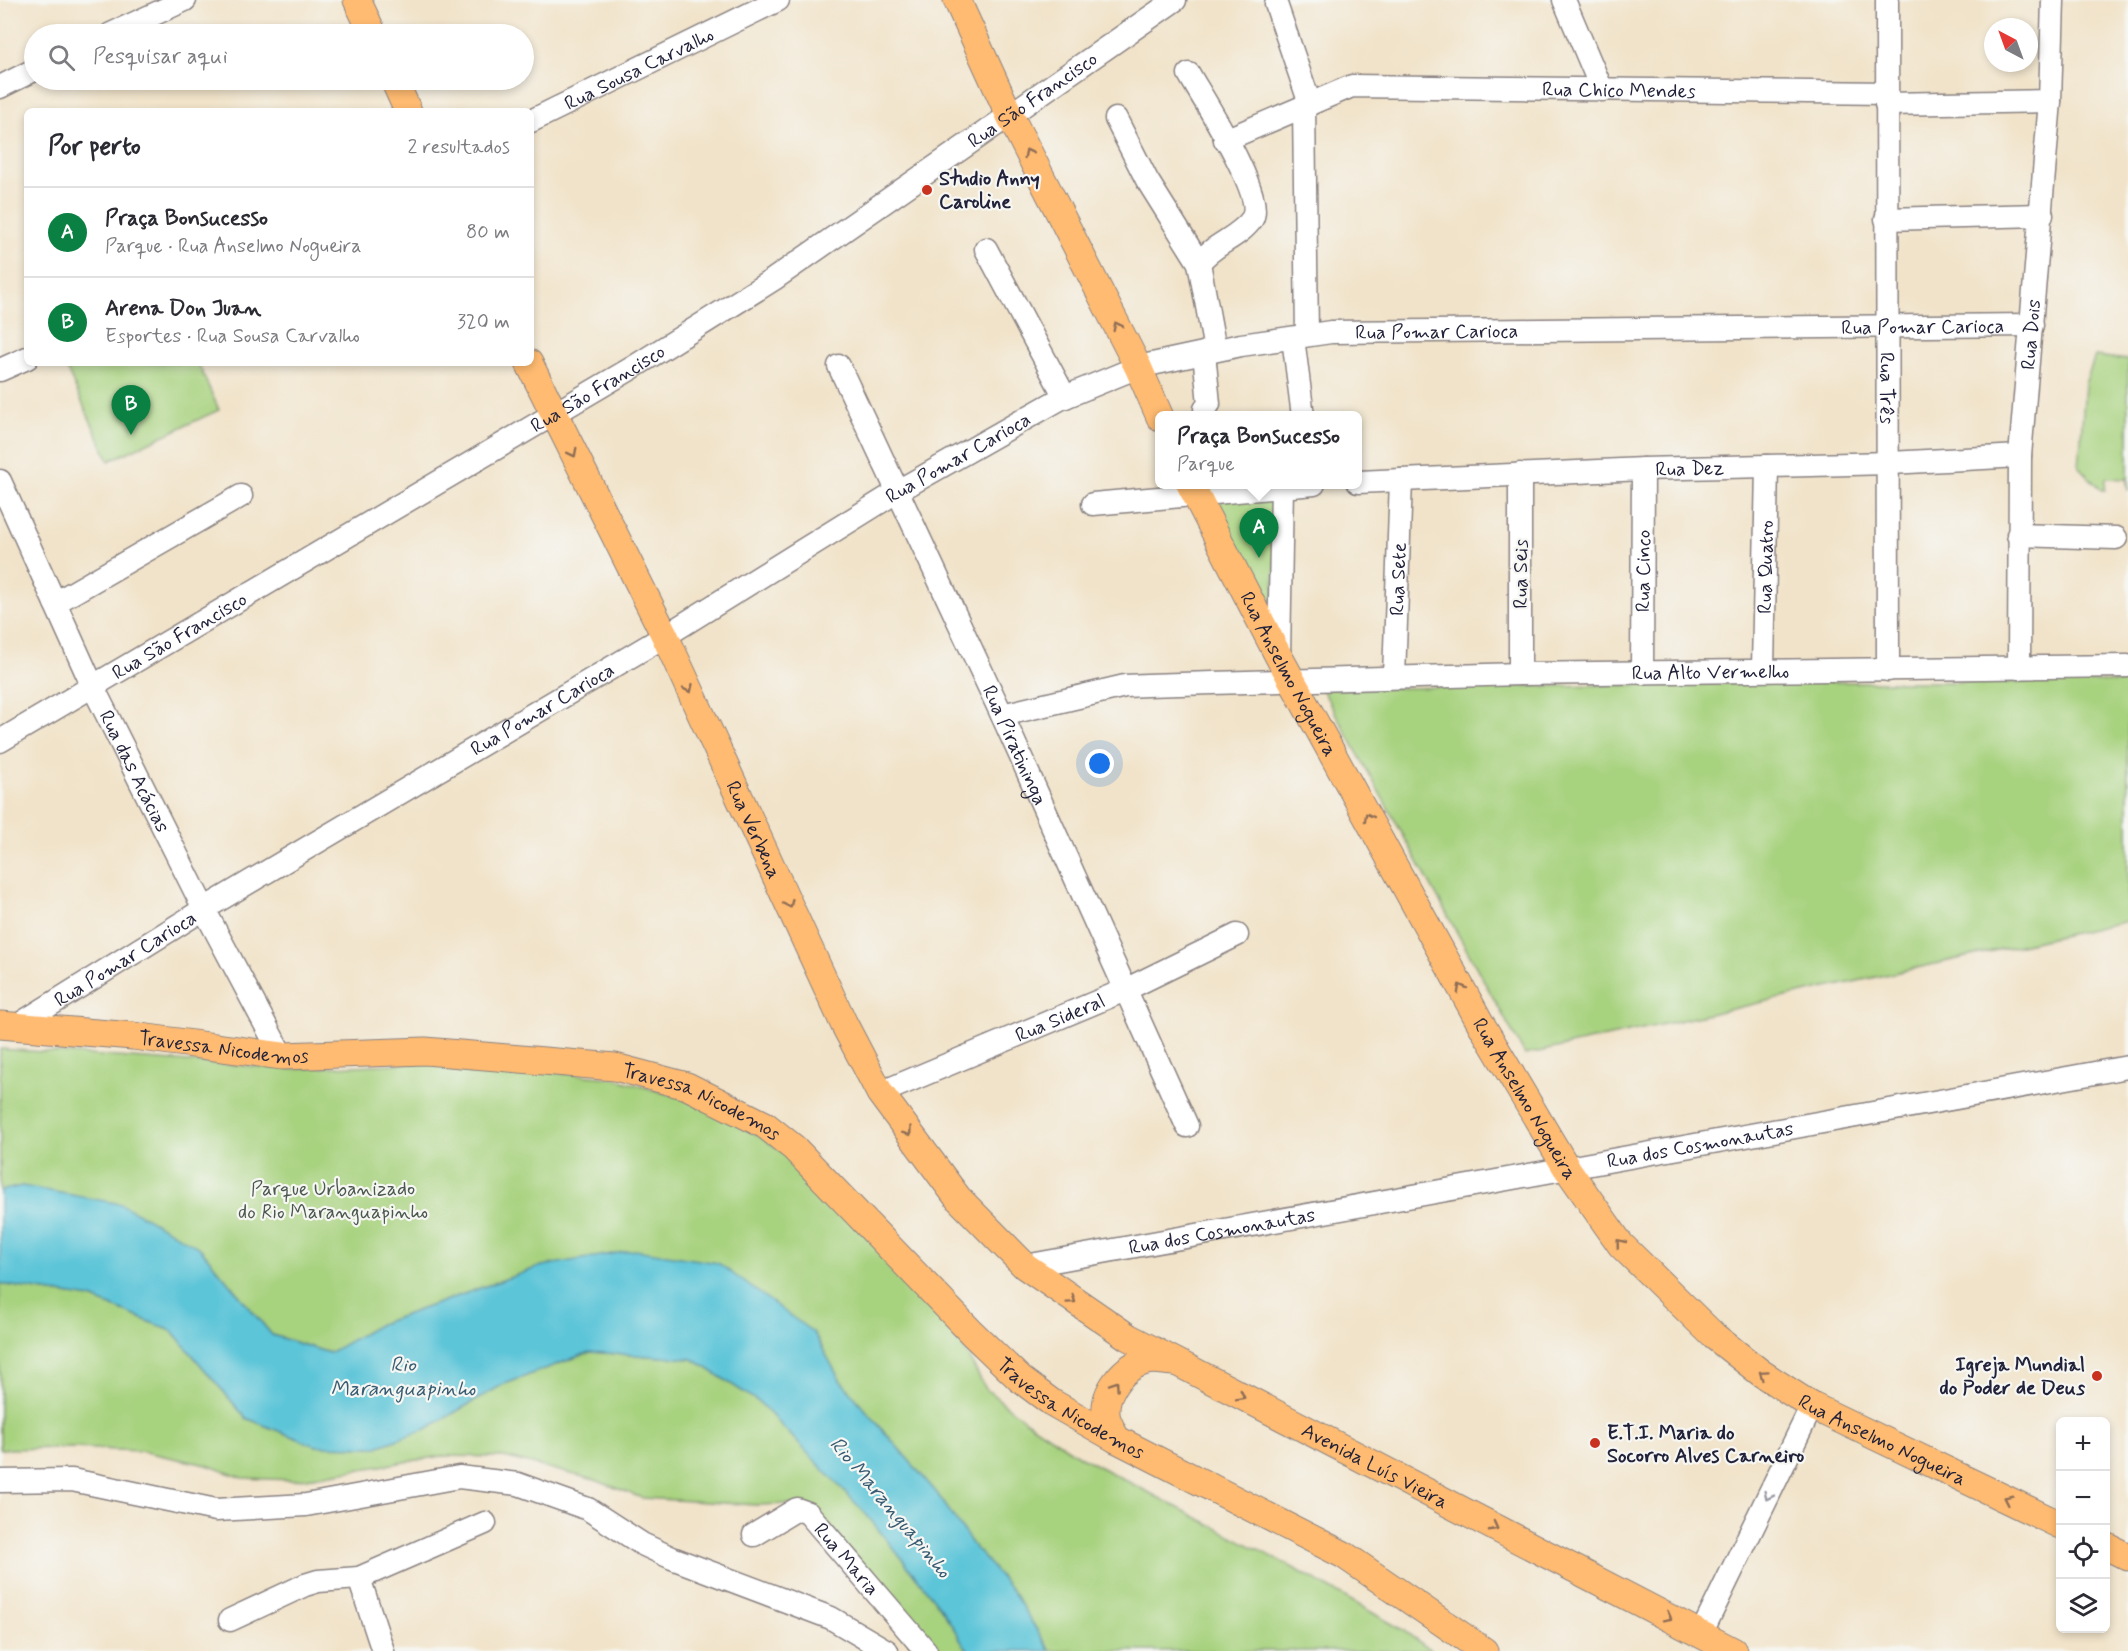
<!DOCTYPE html>
<html lang="pt">
<meta charset="utf-8">
<style>
:root{--surface:#fff;--page:#f2f2f3;--text:#2b2b33;--muted:#7c7c81;--line:#e1e1e2;--accent:#0b8043}
body{margin:0;font-family:Mynerve,sans-serif;background:var(--page);color:var(--text)}
.controls{position:absolute;right:18px;bottom:18px;display:grid;overflow:hidden;border-radius:9px;box-shadow:0 3px 9px #0003}
.controls button{width:54px;height:54px;display:grid;place-items:center;padding:0;border:0;border-bottom:2px solid var(--line);background:var(--surface);color:var(--text);font:30px sans-serif}
.compass{position:absolute;left:1984px;top:18px;width:54px;height:54px;border-radius:50%;background:var(--surface);box-shadow:0 3px 9px #0003;rotate:319deg}
.you{position:absolute;left:1100px;top:764px;width:21px;height:21px;margin:-15px;border:4px solid #fff;border-radius:50%;background:#1a73e8;box-shadow:0 0 0 9px #1a73e833}
.badge{display:grid;place-items:center;width:39px;height:39px;border-radius:50%;background:var(--accent);color:#fff;font-size:20px;font-weight:700}
.pin{position:absolute;translate:-50% -50px;filter:drop-shadow(0 2px 3px #0008)}
.pin::after{content:'';position:absolute;top:32px;width:21px;height:18px;background:inherit;clip-path:polygon(0 0,100% 0,50% 100%)}
.popup{position:absolute;left:1155px;top:411px;width:207px;height:78px;box-sizing:border-box;display:grid;place-content:center;border-radius:9px;background:var(--surface);filter:drop-shadow(0 2px 4px #0005);font-size:20px;white-space:nowrap;color:var(--muted)}
.popup b{font-size:22px;color:var(--text)}
.popup::after{content:'';position:absolute;left:50%;top:100%;margin-left:-12px;border:12px solid transparent;border-top-color:var(--surface)}
.list{margin:0;padding:0;list-style:none}
h2{display:flex;justify-content:space-between;align-items:center;height:78px;margin:0;padding:0 24px;font-size:26px}
h2 small{font-size:20px;font-weight:400;color:var(--muted)}
.list li{display:grid;grid-template-columns:39px 1fr auto;gap:18px;align-items:center;box-sizing:border-box;height:90px;padding:0 24px;border-top:2px solid var(--line)}
.list b{display:block;font-size:22px;white-space:nowrap}
.list p{margin:0;font-size:20px;white-space:nowrap;color:var(--muted)}
.list em{font-size:20px;font-style:normal;color:var(--muted)}
.icon{flex:none;width:33px;height:33px;fill:none;stroke:currentColor;stroke-width:2;stroke-linecap:round;stroke-linejoin:round}
.map{position:relative;flex:none;width:2128px;height:1651px;overflow:hidden}
.search{position:absolute;background:var(--surface);box-shadow:0 3px 9px #0003;left:24px;top:24px;width:510px;height:66px;display:flex;align-items:center;gap:15px;box-sizing:border-box;padding:0 21px;border-radius:33px;color:var(--muted);font-size:22px}
.panel{position:absolute;background:var(--surface);box-shadow:0 3px 9px #0003;left:24px;top:108px;width:510px;height:258px;border-radius:9px}
.map>svg:first-child{display:block}
</style>
<div class="map">
<svg width="2128" height="1651" viewBox="0 0 2128 1651">
<rect width="100%" height="100%" fill="#f6f6f2"/>
<filter id="ink" filterUnits="userSpaceOnUse"><feTurbulence type="fractalNoise" baseFrequency=".0167" numOctaves="2"/><feDisplacementMap in="SourceGraphic" scale="12" xChannelSelector="R" yChannelSelector="G"/><feConvolveMatrix kernelMatrix="1 2 1 2 8 2 1 2 1" color-interpolation-filters="sRGB"/></filter>
<filter id="wash" filterUnits="userSpaceOnUse"><feTurbulence type="fractalNoise" baseFrequency=".008" numOctaves="4" result="noise"/><feDisplacementMap in="SourceGraphic" scale="24" xChannelSelector="R" yChannelSelector="G"/><feGaussianBlur stdDeviation="1.35" result="paint"/><feColorMatrix in="noise" values="0 0 0 0 0 0 0 0 0 0 0 0 0 0 0 0 0 1.4 0 .05"/><feComposite in="paint" operator="in"/></filter>
<g filter="url(#wash)">
<rect width="100%" height="100%" fill="#f1e3c9"/>
<g fill="#a7d27e" stroke="#647a5c" stroke-width="1.5">
<path d="M2095,356L2128,360V491L2127,479L2106,478L2105,490H2101L2079,467L2085,384Z"/>
<path d="M64,363H198L219,410L109,461Z"/>
<path d="M1278,494L1273,616L1213,501Z"/>
<path d="M1837,682H2128V921L1525,1055L1322,689Z"/>
<path d="M0,1049L291,1069L435,1062L613,1078L682,1098L736,1121L789,1156L948,1320L986,1389L1026,1421L1081,1457L1299,1571L1401,1629L1432,1651H1050L1013,1592L973,1545L936,1492L840,1380L814,1333L542,1266L380,1324L330,1353L272,1335L200,1248L22,1186L0,1191Z"/>
<path d="M0,1284L91,1298L172,1331L246,1418L317,1446L377,1447L426,1429L502,1385L590,1352L693,1359L759,1402L866,1514L941,1608L968,1651H936L791,1504L756,1505L642,1498L595,1480L504,1457L442,1456L294,1480L242,1478L207,1465L140,1451L74,1448L0,1449Z"/>
</g>
<path fill="#5cc5d8" stroke="#3f748a" stroke-width="1.5" d="M22,1186L121,1204L200,1248L272,1335L329,1353L380,1324L542,1266L635,1250L718,1263L814,1333L840,1380L936,1492L973,1545L1013,1592L1050,1651H968L941,1608L866,1514L759,1402L693,1359L590,1352L502,1385L426,1429L377,1447L316,1446L246,1418L172,1331L91,1298L0,1284V1191Z"/>
</g>
<g filter="url(#ink)">
<g fill="none" stroke-linecap="round" stroke-linejoin="round">
<g stroke="#8a8282" stroke-width="25">
<g id="minor">
<path d="M1564,0L1602,90"/>
<path id="s1" d="M1887,0L1888,670"/>
<path d="M1276,4L1310,104"/>
<path d="M111,34L185,0"/>
<path d="M1189,74C1203,99 1266,196 1252,219C1239,238 1213,244 1199,263"/>
<path d="M0,87L34,70"/>
<path d="M1886,104L2050,101"/>
<path d="M1304,107L1307,335"/>
<path d="M1116,119L1147,180L1199,263L1215,350"/>
<path id="s2" d="M531,121L778,0"/>
<path id="s3" d="M1225,140L1352,86L1886,93"/>
<path d="M1886,219L2042,215"/>
<path d="M986,249L1065,397"/>
<path d="M1293,338L1303,416"/>
<path d="M1204,353L1209,404L1205,409L1206,416"/>
<path id="s4" d="M839,366L1002,715L1187,1126"/>
<path d="M0,370L27,358"/>
<path id="s5" d="M0,481L92,685L204,909L282,1056"/>
<path id="s6" d="M1358,482L1643,469L1890,463L2020,456"/>
<path d="M1093,504L1314,484"/>
<path d="M2018,535L2116,538"/>
<path d="M55,603L241,496"/>
<path d="M1279,657L1282,486"/>
<path id="s7" d="M2019,668L2020,456L2050,101L2053,0"/>
<path id="s8" d="M1763,669L1767,466"/>
<path id="s9" d="M1642,673L1643,469"/>
<path d="M1520,674V474"/>
<path id="s10" d="M1394,677L1401,480"/>
<path id="s11" d="M1002,715L1125,686L1147,685L1520,674L2128,666"/>
<path id="s12" d="M0,741L632,368L774,279L1175,0"/>
<path id="s13" d="M18,1025L204,909L665,636L898,491L1060,399L1138,367L1241,345L1331,332L2032,325"/>
<path id="s14" d="M880,1093L1125,990L1237,935"/>
<path id="s15" d="M1025,1266L2128,1067"/>
<path d="M0,1481L72,1480L216,1510L306,1505L459,1477L518,1484L588,1509L642,1544L672,1558L831,1618L887,1651"/>
<path id="s16" d="M754,1535L797,1509L808,1513L926,1651"/>
<path d="M359,1578L383,1651"/>
<path d="M230,1620L305,1585L318,1581L359,1578L485,1523"/>
<path d="M1701,1634L1812,1406"/>
</g>
</g>
<g stroke="#8a8282" stroke-width="29">
<g id="major">
<path d="M357,0L373,34"/>
<path d="M957,0L1009,114L1138,367L1160,417"/>
<path d="M394,80L408,111"/>
<path id="s17" d="M529,363L665,636L844,1024L880,1093L958,1198L1025,1266L1128,1337L1733,1651"/>
<path id="s18" d="M1190,484L1279,657L1481,1024L1566,1167L1621,1245L1714,1336L1761,1373L1812,1406L2060,1525"/>
<path id="s19" d="M0,1025L133,1036L282,1056L425,1051L615,1067L687,1086L765,1125L794,1148L972,1333L1020,1379L1051,1402L1116,1439L1344,1555L1484,1651"/>
<path d="M1116,1439C1113,1431 1106,1421 1106,1413C1104,1391 1124,1366 1146,1361C1155,1359 1166,1362 1175,1362"/>
<path d="M2106,1546L2128,1557"/>
</g>
</g>
<use href="#minor" stroke="#fff" stroke-width="22"/>
<use href="#major" stroke="#ffbb71" stroke-width="27"/>
</g>
<defs><path id="oneway-chevron" d="M-2-3.5L2.5 0L-2 3.5" fill="none" stroke-width="1.6" stroke-linecap="round" stroke-linejoin="round" transform="scale(1.5)"/></defs>
<g stroke="#906e56">
<use href="#oneway-chevron" transform="translate(1028 153) rotate(-117)"/>
<use href="#oneway-chevron" transform="translate(1117 326) rotate(-117)"/>
<use href="#oneway-chevron" transform="translate(573 453) rotate(63)"/>
<use href="#oneway-chevron" transform="translate(689 689) rotate(65)"/>
<use href="#oneway-chevron" transform="translate(1368 817) rotate(-119)"/>
<use href="#oneway-chevron" transform="translate(789 904) rotate(65)"/>
<use href="#oneway-chevron" transform="translate(1461 988) rotate(-119)"/>
<use href="#oneway-chevron" transform="translate(908 1132) rotate(54)"/>
<use href="#oneway-chevron" transform="translate(1620 1243) rotate(-129)"/>
<use href="#oneway-chevron" transform="translate(1072 1300) rotate(35)"/>
<use href="#oneway-chevron" transform="translate(1763 1374) rotate(-145)"/>
<use href="#oneway-chevron" transform="translate(1115 1385) rotate(-56)"/>
<use href="#oneway-chevron" transform="translate(1241 1396) rotate(27)"/>
<use href="#oneway-chevron" transform="translate(2008 1499) rotate(-154)"/>
<use href="#oneway-chevron" transform="translate(1494 1527) rotate(28)"/>
<use href="#oneway-chevron" transform="translate(1668 1617) rotate(27)"/>
</g>
<use stroke="#9c9ca7" href="#oneway-chevron" transform="translate(1768 1496) rotate(116)"/>
</g>
<g fill="#c8321e" stroke="#f6f6f2" stroke-width="2">
<circle cx="927" cy="190" r="6"/>
<circle cx="2097" cy="1376" r="6"/>
<circle cx="1595" cy="1443" r="6"/>
</g>
<g text-anchor="middle" stroke-width="4.5" stroke-linejoin="round" paint-order="stroke">
<g font-size="20" fill="#22223b" stroke="#f6f6f2">
<text dy="7" stroke="none"><textPath href="#s2" startOffset="120">Rua Sousa Carvalho</textPath></text>
<text dy="7" stroke="none"><textPath href="#s3" startOffset="405">Rua Chico Mendes</textPath></text>
<text dy="7" stroke="none"><textPath href="#s12" startOffset="1216">Rua São Francisco</textPath></text>
<text dy="7" stroke="none"><textPath href="#s13" startOffset="2088">Rua Pomar Carioca</textPath></text>
<text dy="7" stroke="none"><textPath href="#s13" startOffset="1602">Rua Pomar Carioca</textPath></text>
<text dy="7" stroke="none"><textPath href="#s7" startOffset="334">Rua Dois</textPath></text>
<text dy="7" stroke="none"><textPath href="#s12" startOffset="694">Rua São Francisco</textPath></text>
<text dy="7" stroke="none"><textPath href="#s1" startOffset="388">Rua Três</textPath></text>
<text dy="7" stroke="none"><textPath href="#s13" startOffset="1098">Rua Pomar Carioca</textPath></text>
<text dy="7" stroke="none"><textPath href="#s6" startOffset="332">Rua Dez</textPath></text>
<text dy="7" stroke="none"><textPath href="#s8" startOffset="102">Rua Quatro</textPath></text>
<text dy="7" stroke="none"><textPath href="#s9" startOffset="102">Rua Cinco</textPath></text>
<text transform="translate(1520 574) rotate(-90)" y="7">Rua Seis</text>
<text dy="7" stroke="none"><textPath href="#s10" startOffset="98">Rua Sete</textPath></text>
<text dy="7" stroke="none"><textPath href="#s12" startOffset="208">Rua São Francisco</textPath></text>
<text dy="7" stroke="none"><textPath href="#s11" startOffset="712">Rua Alto Vermelho</textPath></text>
<text dy="7" stroke="none"><textPath href="#s18" startOffset="214">Rua Anselmo Nogueira</textPath></text>
<text dy="7" stroke="none"><textPath href="#s13" startOffset="612">Rua Pomar Carioca</textPath></text>
<text dy="7" stroke="none"><textPath href="#s4" startOffset="418">Rua Piratininga</textPath></text>
<text dy="7" stroke="none"><textPath href="#s5" startOffset="320">Rua das Acácias</textPath></text>
<text dy="7" stroke="none"><textPath href="#s17" startOffset="518">Rua Verbena</textPath></text>
<text dy="7" stroke="none"><textPath href="#s13" startOffset="126">Rua Pomar Carioca</textPath></text>
<text dy="7" stroke="none"><textPath href="#s14" startOffset="195">Rua Sideral</textPath></text>
<text dy="7" stroke="none"><textPath href="#s19" startOffset="225">Travessa Nicodemos</textPath></text>
<text dy="7" stroke="none"><textPath href="#s18" startOffset="700">Rua Anselmo Nogueira</textPath></text>
<text dy="7" stroke="none"><textPath href="#s19" startOffset="711">Travessa Nicodemos</textPath></text>
<text dy="7" stroke="none"><textPath href="#s15" startOffset="686">Rua dos Cosmonautas</textPath></text>
<text dy="7" stroke="none"><textPath href="#s15" startOffset="200">Rua dos Cosmonautas</textPath></text>
<text dy="7" stroke="none"><textPath href="#s19" startOffset="1198">Travessa Nicodemos</textPath></text>
<text dy="7" stroke="none"><textPath href="#s18" startOffset="1204">Rua Anselmo Nogueira</textPath></text>
<text dy="7" stroke="none"><textPath href="#s17" startOffset="1440">Avenida Luís Vieira</textPath></text>
<text dy="7" stroke="none"><textPath href="#s16" startOffset="122">Rua Maria</textPath></text>
</g>
<g font-size="20" font-weight="bold" fill="#22223b" stroke="#f6f6f2" text-anchor="start">
<text x="939" y="185">Studio Anny<tspan x="939" dy="23">Caroline</tspan></text>
<text x="2085" y="1371" text-anchor="end">Igreja Mundial<tspan x="2085" dy="23">do Poder de Deus</tspan></text>
<text x="1607" y="1439">E.T.I. Maria do<tspan x="1607" dy="23">Socorro Alves Carneiro</tspan></text>
</g>
<g font-size="20" fill="#4a574f" stroke="#f6f6f2">
<text x="333" y="1195">Parque Urbanizado<tspan x="333" dy="23">do Rio Maranguapinho</tspan></text>
</g>
<g font-size="21" font-style="italic" fill="#365b72" stroke="#f6f6f2">
<text x="403" y="1371">Rio<tspan x="403" dy="24">Maranguapinho</tspan></text>
<text transform="translate(891 1507) rotate(50)" y="7">Rio Maranguapinho</text>
</g>
</g>
</svg>
<div class="controls">
<button>+</button>
<button>−</button>
<button><svg class="icon" aria-label="locate" viewBox="0 0 24 24"><circle cx="12" cy="12" r="6"/><path d="M12 2v4M12 18v4M2 12h4M18 12h4"/></svg></button>
<button><svg class="icon" aria-label="layers" viewBox="0 0 24 24"><path d="M12 4l9 5-9 5-9-5zM3 14l9 5 9-5"/></svg></button>
</div>
<svg class="compass" viewBox="-18 -18 36 36"><path d="M0-13l5 13h-10z" fill="#e53935"/><path d="M0 13l5-13h-10z" fill="#7c7c81"/></svg>
<div class="you"></div>
<div class="pin badge" style="left:1259px;top:558px">A</div>
<div class="popup"><b>Praça Bonsucesso</b>Parque</div>
<div class="pin badge" style="left:131px;top:435px">B</div>
<div class="search"><svg class="icon" aria-label="search" viewBox="0 0 24 24"><circle cx="10" cy="10" r="6"/><path d="M15 15l6 6"/></svg>Pesquisar aqui</div>
<section class="panel">
<h2>Por perto<small>2 resultados</small></h2>
<ul class="list">
<li><span class="badge">A</span><div><b>Praça Bonsucesso</b><p>Parque · Rua Anselmo Nogueira</p></div><em>80 m</em></li>
<li><span class="badge">B</span><div><b>Arena Don Juan</b><p>Esportes · Rua Sousa Carvalho</p></div><em>320 m</em></li>
</ul>
</section>
</div>
